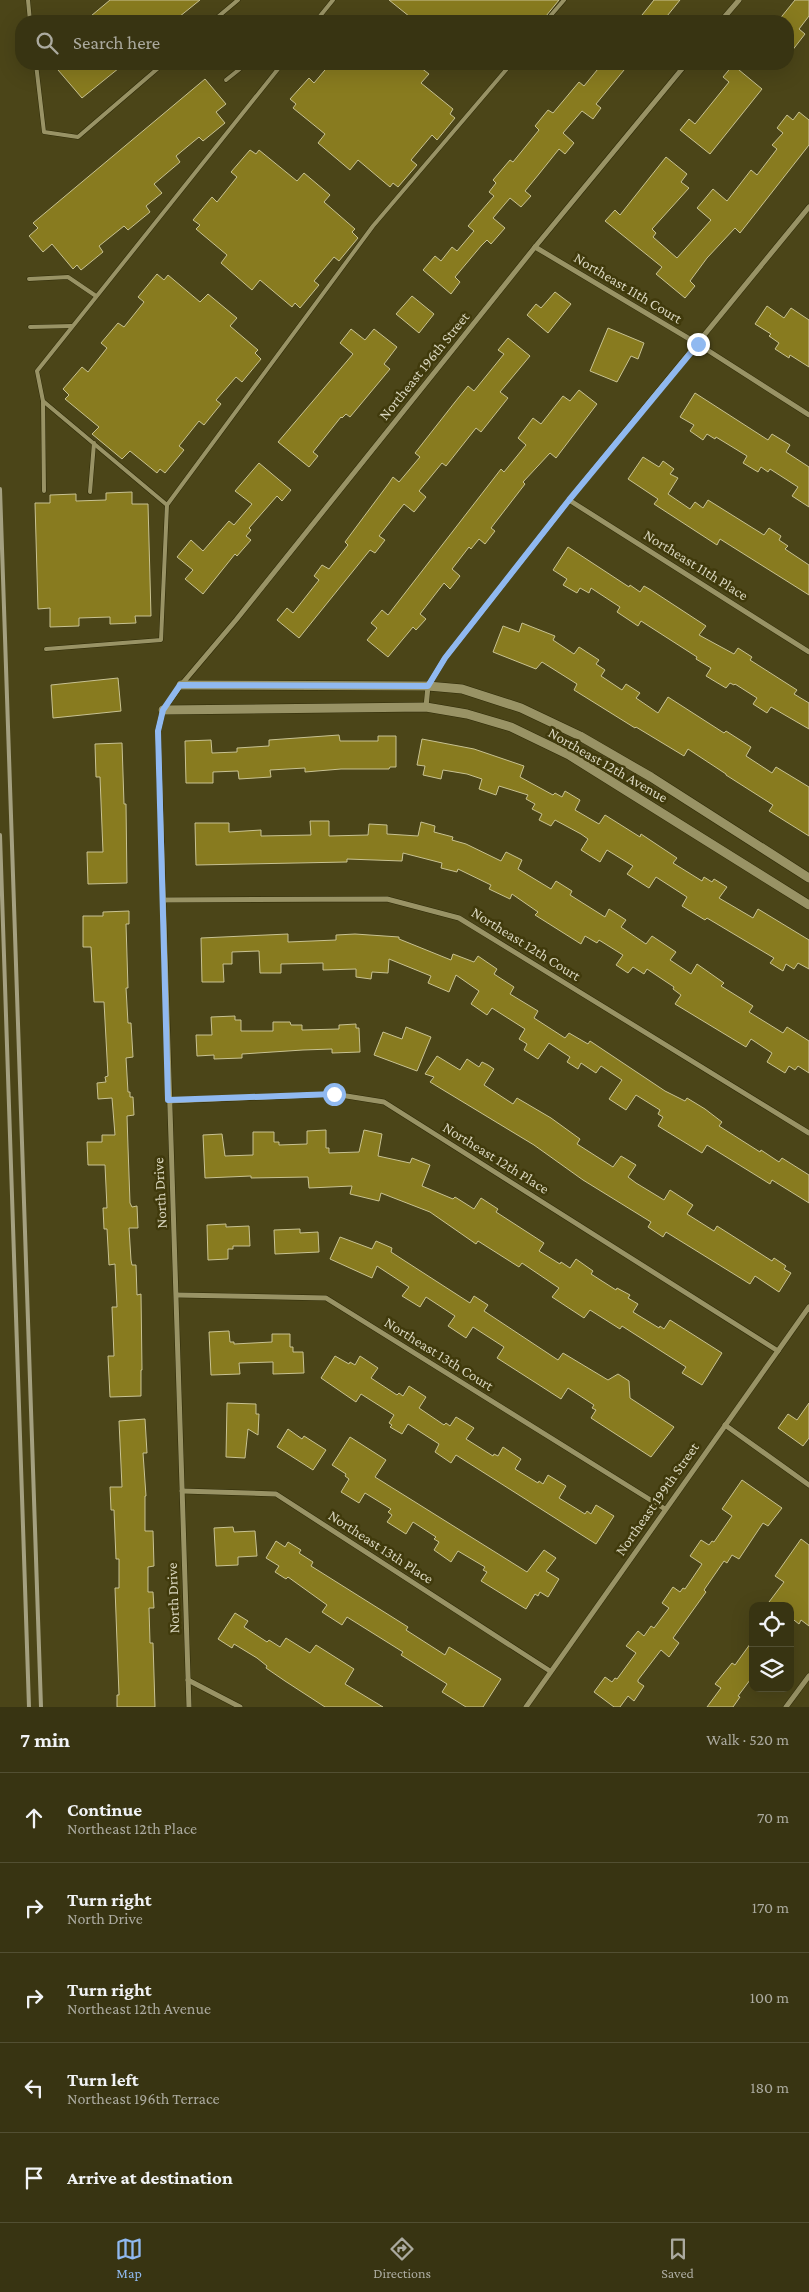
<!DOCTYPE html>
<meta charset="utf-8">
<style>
:root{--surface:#383412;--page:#433f20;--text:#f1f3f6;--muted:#abaa9f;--line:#524f32;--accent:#90b9f0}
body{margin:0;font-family:"Crimson Pro",serif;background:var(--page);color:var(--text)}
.controls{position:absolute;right:15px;bottom:15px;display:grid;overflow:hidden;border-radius:10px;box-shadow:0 5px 20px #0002}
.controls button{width:45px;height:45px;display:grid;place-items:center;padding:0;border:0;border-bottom:1px solid var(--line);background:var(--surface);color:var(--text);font:25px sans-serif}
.stop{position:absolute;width:15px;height:15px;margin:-11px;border:4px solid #90b9f0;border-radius:50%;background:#fff}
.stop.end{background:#90b9f0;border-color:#fff;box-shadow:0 1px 5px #0008}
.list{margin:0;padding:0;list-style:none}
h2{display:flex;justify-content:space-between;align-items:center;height:65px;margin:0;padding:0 20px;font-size:21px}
h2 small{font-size:16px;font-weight:400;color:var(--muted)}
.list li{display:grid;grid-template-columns:32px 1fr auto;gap:15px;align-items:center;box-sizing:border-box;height:90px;padding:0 20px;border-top:1px solid var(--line)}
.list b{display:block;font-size:19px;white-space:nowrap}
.list p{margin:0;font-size:16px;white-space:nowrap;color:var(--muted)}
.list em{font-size:16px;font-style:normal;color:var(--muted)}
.icon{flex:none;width:28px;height:28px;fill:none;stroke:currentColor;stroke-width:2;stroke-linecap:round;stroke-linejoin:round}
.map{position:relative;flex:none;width:809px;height:1707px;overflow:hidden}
.search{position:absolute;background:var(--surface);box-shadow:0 5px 20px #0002;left:15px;right:15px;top:15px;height:55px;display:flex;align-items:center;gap:12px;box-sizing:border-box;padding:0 18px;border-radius:20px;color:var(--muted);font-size:19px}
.sheet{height:515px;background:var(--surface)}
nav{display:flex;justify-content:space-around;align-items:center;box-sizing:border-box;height:70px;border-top:1px solid var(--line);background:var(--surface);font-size:14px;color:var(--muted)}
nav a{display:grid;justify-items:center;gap:2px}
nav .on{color:var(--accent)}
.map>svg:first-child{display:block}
</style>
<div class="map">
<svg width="809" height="1707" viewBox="0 0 809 1707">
<rect width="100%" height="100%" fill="#4b4518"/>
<g fill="#887b1f" stroke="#c8c292">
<path d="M110,0H200L174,21H85Z"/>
<path d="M389,0H559L542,21H415Z"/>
<path d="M654,0H680L663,21H649L642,15Z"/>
<path d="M795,0H809V16L799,29L805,34L788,56V21H778Z"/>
<path d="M65,64H124L82,98L58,70Z"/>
<path d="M330,64H416L429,74L421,83L453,109L450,114L455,118L437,140L432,135L411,160L417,165L398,187L393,183L390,187L358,160L350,170L318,143L325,134L293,108L296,104L290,99L309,78L314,83Z"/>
<path d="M602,64H629L596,104L601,108L593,119L582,111L563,133L574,143L565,154L559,149L539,174L525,191L531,196L521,207L510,198L493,218L505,228L491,244L487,240L481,246L455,277L460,282L451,294L423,270L435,256L441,261L452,247L457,251L474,231L468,226L494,196L489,192L496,183L493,180L510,160L513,162L539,130L535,126L548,110L553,113L579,82L584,86Z"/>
<path d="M733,65L762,89L710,154L680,130L689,119L695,124L729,82L723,77Z"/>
<path d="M205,79L226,104L216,112L225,123L203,141L199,137L176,156L180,162L154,184L162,193L146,206L150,212L128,230L124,226L99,246L103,252L81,270L77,265L73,269L52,244L43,252L29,236L38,228L33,223Z"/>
<path d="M799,112L809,120V145L740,233L735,228L707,258L690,281L695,286L685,298L656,274L662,267L605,221L615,210L620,215L666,157L687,174L681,182L689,188L652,229L656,233L653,237L677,258L711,220L697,208L713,189L727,201L751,170L757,175L777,149L772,145L783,133L777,128L787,115L793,120Z"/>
<path d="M250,150L256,154L259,150L297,181L304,173L330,195L324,202L355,229L352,232L358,238L339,261L334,257L314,281L319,285L300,308L295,303L292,307L260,280L252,290L221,263L227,255L196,229L200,225L193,220L212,197L217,202L237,177L231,172Z"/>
<path d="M157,274L164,280L168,275L200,302L208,294L237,318L230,326L258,350L255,353L261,359L242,382L236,377L216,400L221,404L204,425L199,421L179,446L184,450L165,473L160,469L157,473L130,451L122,459L92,434L99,427L65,399L69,395L63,389L82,367L88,372L107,348L101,343L118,323L124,327L144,302L138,297Z"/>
<path d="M555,292L571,304L548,333L527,315L536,304L541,308Z"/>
<path d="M412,296L434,314L419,333L396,314Z"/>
<path d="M767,306L784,318L791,308L809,320V367L790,355L789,358L775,349L779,343L769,336L771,334L755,324Z"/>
<path d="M608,328L644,343L638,359L631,356L617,382L590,371Z"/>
<path d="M351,329L365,340L374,329L397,347L384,364L390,369L350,417L346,414L342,418L341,417L313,452L318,456L309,467L278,442L353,354L340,343Z"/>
<path d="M508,338L530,356L500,392L508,398L481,432L476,428L446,466L442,463L419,491L426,497L414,512L404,504L379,536L385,540L375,553L370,550L299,638L277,620L287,608L293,613L319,580L314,576L322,565L329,569L348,545L345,542L389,483L393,477L399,482L420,457L415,453L455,402L468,386L474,391L504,354L498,350Z"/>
<path d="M579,390L597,404L556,458L550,453L523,482L525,484L491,528L495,531L485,544L479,539L471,549L469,547L452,569L460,576L450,589L444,583L420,614L426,619L416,630L413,627L388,657L367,640L377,628L371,623L382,610L388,615L501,469L504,472L526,445L518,438L533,418L541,424L563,396L570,401Z"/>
<path d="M695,393L768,440L772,434L790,445L786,452L809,467V507L792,496L798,487L770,469L768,472L761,467L758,472L743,463L747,456L716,437L715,439L707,434L703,440L690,431L694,425L680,417Z"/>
<path d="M643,457L659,467L663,461L674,469L670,474L678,478L668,494L690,509L695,502L703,508L708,500L764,535L769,528L781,536L779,540L788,546L785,549L809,565V595L720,539L717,545L654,504L658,499L628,479Z"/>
<path d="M259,463L291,490L282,501L277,496L249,528L251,530L246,536L251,540L237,556L235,554L203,594L185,579L193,570L177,557L191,540L203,551L229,521L234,525L252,504L235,491Z"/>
<path d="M132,492V504H148L151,616H135L136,623L110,624V617L79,618V626L50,627V608L38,609L35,503H50V495L76,494V501L106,500V493Z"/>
<path d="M568,547L629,587L630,585L640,592L644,586L651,590L706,626L699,635L734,654L738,648L752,657L750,660L797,690L794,694L809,703V729L771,707L767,713L753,704L757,698L735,684L734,685L730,683L726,688L706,676L711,668L696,659L697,657L641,621L638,626L617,612L620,607L591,588L589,593L580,588L577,593L563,585L567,579L553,570Z"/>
<path d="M522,623L555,636L553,640L574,654L579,647L599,660L596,664L605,670L601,676L622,690L626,684L640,693L636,698L658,713L668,697L724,733L726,731L751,747L746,756L772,773L776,767L809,787V836L769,811L773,805L726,775V774L688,749L684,756L636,727L635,728L574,690L577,684L542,662L536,669L493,652L503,626L519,632Z"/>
<path d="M118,678L121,711L53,718L51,685Z"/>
<path d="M339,735L340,741H378V736H396V767H390L389,769H341L305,772V768L270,770L271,777L239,779L238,771L213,772V783H186L185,741L211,740L212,753L237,752V748L269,746V740Z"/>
<path d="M422,739L474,749L524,766L520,777L553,795L555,793L562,797L565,791L580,800L575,810L599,824L605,815L640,837L641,834L677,858L673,863L702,881L704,877L712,882L714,879L727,887L719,898L753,918L758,909L809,940V969L798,963L794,969L786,964L783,971L770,963L774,958L707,918L705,920L682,906L687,897L656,877L649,888L627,874L633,866L607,850L600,862L581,850L588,839L581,834L555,820L551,826L539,820L542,814L532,809L535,804L526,799L528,795L499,786L496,795L479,789L482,779L467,774L443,770L441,779L423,775L425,766L417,765Z"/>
<path d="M122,743L124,804H126L127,883L88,884L87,852H103L100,777H96L95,744Z"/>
<path d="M310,821H329V836L368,835L369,824L387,825V834L418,836L421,822L435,826L434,832L453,837L452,840L466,844L501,861L506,852L522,860L518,869L551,889L556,881L572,891L570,895L605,917L609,909L626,920L621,927L646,944L652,936L676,952L670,960L691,974L697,964L724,983L721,986L753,1006L749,1012L783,1033L787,1027L809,1041V1073L798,1066L795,1070L789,1066L785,1073L767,1062L772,1053L751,1039L746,1047L675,1004L681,995L673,989L674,987L647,969L644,974L633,967L628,973L616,965L623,955L599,940L597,943L585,936L581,944L535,915L538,912L512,894L510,899L489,889L491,885L458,869L457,872L441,868L442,863L403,853L402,861L347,859V862L196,865L195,823H229V832L261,830V836L311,835Z"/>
<path d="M129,911V924H126L128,988H126L128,1023H131L133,1057L126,1058L128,1092H130V1097H133L134,1115L127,1116L128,1147L130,1203L132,1207L137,1206L138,1228H129L131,1260L132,1265H136L137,1295L141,1294L142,1370H141V1396L110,1397L108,1356H114L112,1307H117L115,1264L109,1265L107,1229H104L103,1208H107L105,1165H88L87,1142H102V1135H115L112,1098L98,1099L97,1083L106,1082L105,1077L108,1076L104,1002H94L91,947H83V916H103V912Z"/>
<path d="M288,934V942L336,940V935L355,934L399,937V939L451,960L453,954L474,962L478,956L497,969L494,974L514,987L510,994L538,1011L534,1018L565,1038L569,1033L588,1044L590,1041L665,1091L685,1101L687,1098L705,1109L722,1122L719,1126L760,1152L761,1150L779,1162L782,1158L809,1175V1203L772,1180L770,1184L707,1145L702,1153L658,1126L663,1117L658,1114L660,1110L636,1095L626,1110L609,1099L622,1080L601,1066L596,1073L581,1063L578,1069L567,1062L570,1057L549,1043L538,1059L524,1050L527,1044L519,1039L525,1029L492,1008L487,1015L471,1004L479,991L456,975L449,992L428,983L431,976L389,959L388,973L372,972L371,979L356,977V969L323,970V963L281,964V973H260L259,951L232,952V964H223L224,982H202L201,938Z"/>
<path d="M235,1016V1020H241V1031H273V1022H290L291,1025H302V1030L339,1029V1025L356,1024V1028H359L360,1052L332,1053V1049L303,1050L242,1054V1058L214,1059V1055L197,1056L196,1035H212L211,1017Z"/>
<path d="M406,1027L431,1037L417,1071L374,1055L383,1032L402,1039Z"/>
<path d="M437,1056L460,1070L467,1059L479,1067L482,1062L488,1065L494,1069L484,1085L513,1104L517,1098L551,1118L580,1139L577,1144L613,1167L621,1156L636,1165L628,1177L636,1183L664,1200L670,1190L693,1205L687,1214L714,1231L717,1226L772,1261L774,1258L786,1266L784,1269L791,1273L779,1292L755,1276L750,1284L666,1232L663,1237L648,1227L651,1222L583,1180L534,1145L430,1082L434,1077L425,1074Z"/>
<path d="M326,1130V1148H329V1153L359,1152L364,1130L382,1134L378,1156L410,1163L412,1158L430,1165L422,1186L453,1199L455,1197L474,1209L481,1198L498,1209L496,1212L544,1243L539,1251L560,1264L561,1262L570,1268L576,1259L593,1271L591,1274L616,1290L617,1288L630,1295L628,1298L638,1304L633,1312L659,1328L660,1326L664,1329L670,1320L722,1353L702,1385L682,1373L686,1367L622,1326L620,1329L590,1310L584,1318L552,1297L559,1288L522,1263L519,1267L478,1241L476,1244L430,1212L381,1193L379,1201L350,1194L352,1186L309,1188L308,1177L251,1178V1176L205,1178L203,1135L222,1134L225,1156L253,1155V1132H274V1142H279V1145L307,1144V1131Z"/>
<path d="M226,1224V1227L249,1226L250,1246H233V1249H228V1259L208,1260L207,1225Z"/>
<path d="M300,1229V1233L318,1232L319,1252L275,1254L274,1230Z"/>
<path d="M340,1237L372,1249L376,1241L392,1248L391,1252L470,1303L474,1296L488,1305L484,1311L558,1360L563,1353L608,1380L618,1374L629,1381L630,1398L674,1427L651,1457L591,1418L596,1410L592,1408L594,1405L568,1388L561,1399L497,1358L504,1347L473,1327L466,1338L448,1326L455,1316L426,1297L420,1307L402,1296L409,1287L377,1266L372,1278L330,1259Z"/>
<path d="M229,1331L230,1342H234V1344L272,1342V1334H290V1347H293V1352H303L304,1373L273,1374V1362L239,1363L240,1374L211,1375L209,1332Z"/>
<path d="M335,1356L349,1364L350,1362L355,1365L360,1356L378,1368L371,1378L397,1395L399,1393L403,1396L409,1386L426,1397L419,1408L444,1425L446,1423L450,1426L456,1417L474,1428L466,1439L493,1456L494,1454L498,1456L503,1447L521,1459L515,1469L538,1483L539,1481L543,1484L548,1475L566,1486L559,1498L585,1514L587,1511L591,1514L596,1505L614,1516L596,1544L456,1455L451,1463L435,1452L439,1444L408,1424L402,1434L390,1427L392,1425L389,1423L394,1415L361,1394L356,1402L321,1378Z"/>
<path d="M227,1403L256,1404V1414H259L258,1435L248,1429L245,1458L226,1457Z"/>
<path d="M809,1403V1438L803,1446L778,1428L788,1414L797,1420Z"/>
<path d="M145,1419L147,1453H143L146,1496H145V1531H153L154,1566L148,1567V1592H153L154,1608H149L150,1643H153L155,1707H117V1695H119L115,1588H119V1559H116L114,1510H111L110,1487H122L119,1421Z"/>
<path d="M288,1429L302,1439L304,1436L326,1450L313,1470L277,1447Z"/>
<path d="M350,1437L386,1460L375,1477L527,1572L544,1550L556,1558L546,1571L559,1579L548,1597L540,1592L538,1596L535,1594L526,1609L481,1581L487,1572L483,1570L485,1567L458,1551L451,1562L434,1550L439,1542L434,1539L436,1537L413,1522L406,1534L387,1522L392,1515L388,1512L391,1509L365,1493L359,1503L341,1492L349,1479L345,1476L346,1474L332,1465Z"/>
<path d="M742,1480L782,1508L768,1526L763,1523L739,1559L732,1555L727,1563L724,1561L704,1590L706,1592L673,1638L679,1643L669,1657L661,1650L638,1680V1682L644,1686L634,1701L628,1696L620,1707H614L594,1692L605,1677L612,1682L615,1678L617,1679L636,1653L626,1646L638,1631L644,1636L651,1626L654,1628L669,1608L662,1603L673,1587L680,1592L683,1588L685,1589L702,1564L690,1556L701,1540L709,1545L712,1541L714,1542L732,1516L722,1509Z"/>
<path d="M233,1527L234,1532L255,1531L257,1556L238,1557V1565L216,1566L214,1528Z"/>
<path d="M801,1539L809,1545V1626L801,1620L799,1624L790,1617V1606H766L784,1582L775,1576Z"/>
<path d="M276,1541L285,1547L288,1542L301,1550L299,1553L313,1562L311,1566L408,1627L406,1630L445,1655L449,1647L501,1679L483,1707H466L442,1692L447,1684L401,1655L403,1652L347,1617L342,1625L322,1612L327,1605L288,1577L286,1579L275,1572L279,1566L266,1558Z"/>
<path d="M235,1613L248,1621L244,1627L267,1642L269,1640L280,1647L286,1638L310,1653L316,1645L354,1669L345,1684L383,1707H325L285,1681L266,1668L267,1666L257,1658L234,1644L232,1648L218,1639Z"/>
<path d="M753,1640V1676L738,1696L740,1697L733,1707H707L721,1688L715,1684L732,1663L735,1665Z"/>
</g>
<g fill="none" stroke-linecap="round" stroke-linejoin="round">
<g stroke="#2f2b08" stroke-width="5">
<g id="service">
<path d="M28,0L30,21"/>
<path d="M213,21L238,0"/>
<path d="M316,21L333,0"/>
<path d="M546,21L564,0"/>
<path d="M36,64L44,132L78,137L163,64"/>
<path d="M282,64L37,371L43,401L167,505L373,226L511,64"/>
<path d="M226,80L246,64"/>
<path d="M29,279L68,277L96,296"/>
<path d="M30,327L72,326"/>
<path d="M43,401L44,491"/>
<path d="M90,492L94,443"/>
<path d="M46,649L161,640L167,505"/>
</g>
</g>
<g stroke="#2f2b08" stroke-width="6">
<g id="minor">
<path d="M721,21L739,0"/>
<path d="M535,247L698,344L809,415"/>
<path d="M569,500L809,652"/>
<path d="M426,707L428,686L445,658L569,500L809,207"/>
<path d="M163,900L387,899L459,918L809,1133"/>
<path d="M169,1101L334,1094L384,1102L778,1351"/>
<path d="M177,1295L326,1298L665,1509"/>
<path d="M725,1425L809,1485"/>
<path d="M182,1491L276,1494L550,1671"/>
<path d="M188,1680L240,1707"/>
<path d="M189,1707L158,731L163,710L181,685L236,620L535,247L686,64"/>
<path d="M526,1707L809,1307"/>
<path d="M786,1707L809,1676"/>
</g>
</g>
<g stroke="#2f2b08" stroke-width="10">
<g id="tertiary">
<path d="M181,685L428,686L462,689L521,708L580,736L651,777L809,878"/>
<path d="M163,710L426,707L467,714L511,727L569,755L809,905"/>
</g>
</g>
<use href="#service" stroke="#999365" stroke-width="4"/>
<use href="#minor" stroke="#999365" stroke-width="5"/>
<use href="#tertiary" stroke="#999365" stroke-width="9"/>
<g stroke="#a4a080" stroke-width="4">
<path d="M0,489L41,1707"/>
<path d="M0,835L29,1707"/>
</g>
</g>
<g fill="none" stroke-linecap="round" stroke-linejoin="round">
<path stroke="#90b9f0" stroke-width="6" d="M334,1094L168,1100L158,731L163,710L180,685L428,686L445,658L569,500L698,344"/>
</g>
<g text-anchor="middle" stroke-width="5" stroke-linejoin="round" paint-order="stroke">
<g font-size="15" fill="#d9d6be" stroke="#403a0c">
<text transform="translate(628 288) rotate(31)" y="5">Northeast 11th Court</text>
<text transform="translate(424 366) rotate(-51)" y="5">Northeast 196th Street</text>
<text transform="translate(696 565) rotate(32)" y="5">Northeast 11th Place</text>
<text transform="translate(608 765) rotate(30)" y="5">Northeast 12th Avenue</text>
<text transform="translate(526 944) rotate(32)" y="5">Northeast 12th Court</text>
<text transform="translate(496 1158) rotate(32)" y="5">Northeast 12th Place</text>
<text transform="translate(160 1193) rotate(-93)" y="5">North Drive</text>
<text transform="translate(439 1354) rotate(32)" y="5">Northeast 13th Court</text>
<text transform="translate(657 1499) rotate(-55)" y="5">Northeast 199th Street</text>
<text transform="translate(381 1547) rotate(33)" y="5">Northeast 13th Place</text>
<text transform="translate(173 1598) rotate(-92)" y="5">North Drive</text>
</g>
</g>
</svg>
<div class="controls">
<button><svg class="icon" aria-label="locate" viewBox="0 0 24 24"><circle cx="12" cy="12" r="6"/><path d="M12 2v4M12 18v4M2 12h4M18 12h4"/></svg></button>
<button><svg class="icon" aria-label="layers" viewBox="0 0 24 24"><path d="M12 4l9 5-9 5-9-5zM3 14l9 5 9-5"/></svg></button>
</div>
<div class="stop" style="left:334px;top:1094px"></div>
<div class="stop end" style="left:698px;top:344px"></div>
<div class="search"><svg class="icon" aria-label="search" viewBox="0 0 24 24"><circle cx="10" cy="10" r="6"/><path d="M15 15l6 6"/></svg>Search here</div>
</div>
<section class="sheet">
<h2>7 min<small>Walk · 520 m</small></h2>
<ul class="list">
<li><svg class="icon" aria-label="ahead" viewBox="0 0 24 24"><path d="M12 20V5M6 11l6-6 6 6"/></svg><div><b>Continue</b><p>Northeast 12th Place</p></div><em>70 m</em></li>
<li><svg class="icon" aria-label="right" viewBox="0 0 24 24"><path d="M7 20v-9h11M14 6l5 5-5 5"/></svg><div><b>Turn right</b><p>North Drive</p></div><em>170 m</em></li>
<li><svg class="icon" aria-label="right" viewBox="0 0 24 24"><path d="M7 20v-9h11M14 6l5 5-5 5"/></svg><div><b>Turn right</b><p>Northeast 12th Avenue</p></div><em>100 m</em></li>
<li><svg class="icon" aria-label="left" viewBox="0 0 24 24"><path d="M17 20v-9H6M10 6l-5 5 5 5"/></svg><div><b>Turn left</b><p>Northeast 196th Terrace</p></div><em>180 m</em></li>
<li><svg class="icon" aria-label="arrive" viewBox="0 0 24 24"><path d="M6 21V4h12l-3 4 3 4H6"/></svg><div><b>Arrive at destination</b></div></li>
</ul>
</section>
<nav>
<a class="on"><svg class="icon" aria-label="map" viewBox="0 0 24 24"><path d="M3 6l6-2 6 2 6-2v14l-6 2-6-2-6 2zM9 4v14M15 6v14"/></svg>Map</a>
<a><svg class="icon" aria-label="directions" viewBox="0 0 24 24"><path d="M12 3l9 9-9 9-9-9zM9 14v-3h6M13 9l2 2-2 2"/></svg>Directions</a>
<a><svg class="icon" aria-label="saved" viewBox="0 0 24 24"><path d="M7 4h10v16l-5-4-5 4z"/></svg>Saved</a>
</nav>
